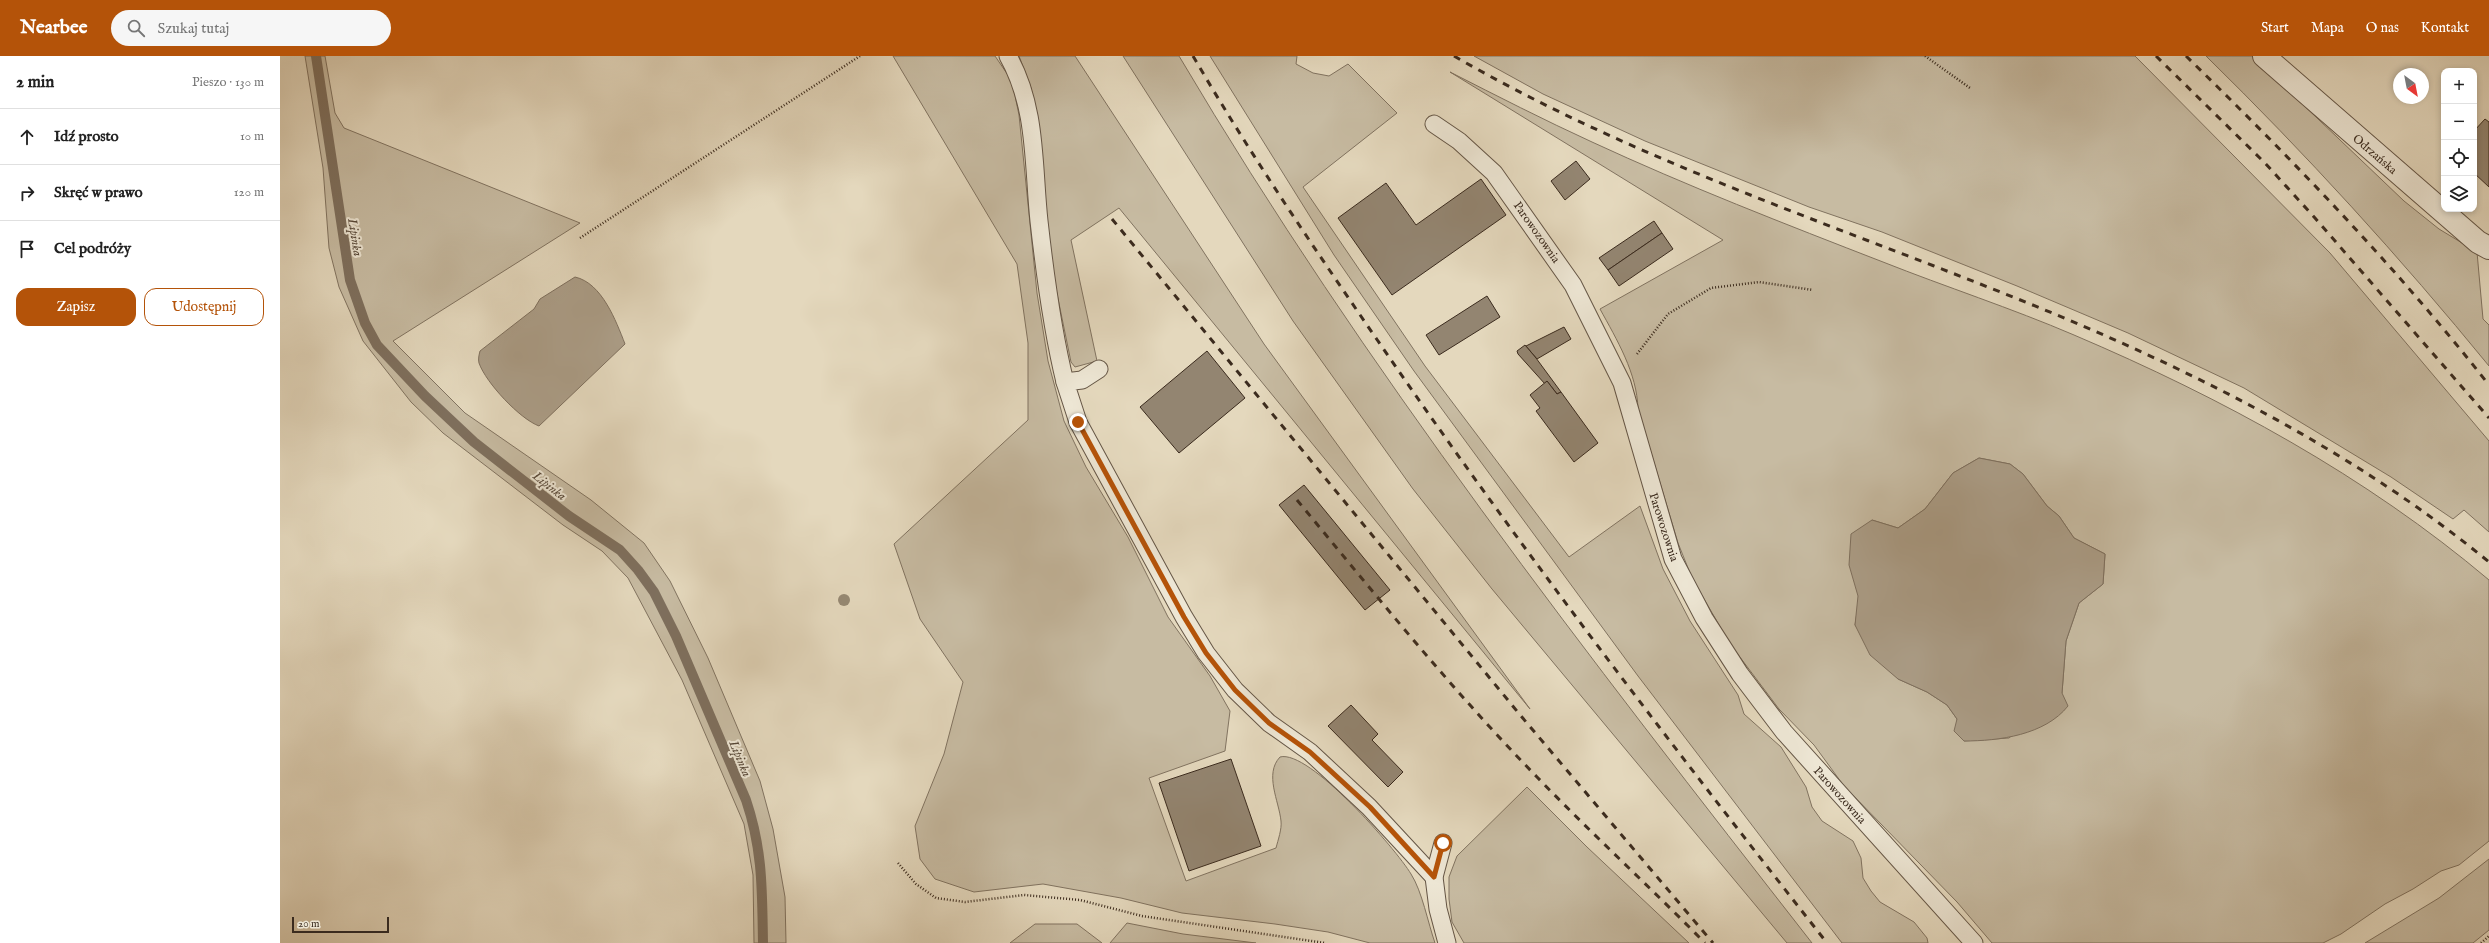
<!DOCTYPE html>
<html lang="pl">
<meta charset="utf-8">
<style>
:root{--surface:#fff;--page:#f6f6f6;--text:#222;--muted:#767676;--line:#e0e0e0;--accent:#b45309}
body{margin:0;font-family:"IM FELL English",serif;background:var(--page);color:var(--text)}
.controls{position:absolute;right:12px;top:12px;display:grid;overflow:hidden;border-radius:8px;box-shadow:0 2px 6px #0003}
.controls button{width:36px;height:36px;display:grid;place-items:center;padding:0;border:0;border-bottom:1px solid var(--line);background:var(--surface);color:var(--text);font:20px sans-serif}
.compass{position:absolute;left:2113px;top:12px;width:36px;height:36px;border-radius:50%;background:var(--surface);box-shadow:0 2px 6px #0003;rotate:148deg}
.scale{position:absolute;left:12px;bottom:10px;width:97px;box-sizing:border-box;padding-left:4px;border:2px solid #3b2b1e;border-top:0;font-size:11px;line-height:14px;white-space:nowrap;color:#3b2b1e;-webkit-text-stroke:3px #ede6d4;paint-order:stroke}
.stop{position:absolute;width:12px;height:12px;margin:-9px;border:3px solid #b45309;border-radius:50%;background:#fff}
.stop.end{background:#b45309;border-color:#fff;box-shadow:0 1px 4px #0008}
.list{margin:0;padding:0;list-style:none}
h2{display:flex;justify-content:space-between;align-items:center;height:52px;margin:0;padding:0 16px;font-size:17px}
h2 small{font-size:13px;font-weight:400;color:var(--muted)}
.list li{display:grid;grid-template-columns:26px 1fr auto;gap:12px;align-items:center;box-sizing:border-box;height:56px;padding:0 16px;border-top:1px solid var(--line)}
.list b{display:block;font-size:15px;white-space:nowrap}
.list em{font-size:13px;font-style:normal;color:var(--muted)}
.actions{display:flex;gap:8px;padding:12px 16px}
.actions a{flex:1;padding:9px 0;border:1px solid var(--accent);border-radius:12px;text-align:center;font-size:14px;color:var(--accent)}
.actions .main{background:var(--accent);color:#fff}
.icon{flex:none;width:22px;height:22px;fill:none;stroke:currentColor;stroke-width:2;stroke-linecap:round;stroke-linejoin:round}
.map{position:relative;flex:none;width:2209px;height:887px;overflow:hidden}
header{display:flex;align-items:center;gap:24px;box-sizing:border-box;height:56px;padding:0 20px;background:var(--accent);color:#fff}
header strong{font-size:19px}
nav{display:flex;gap:22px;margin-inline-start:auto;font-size:14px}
.search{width:280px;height:36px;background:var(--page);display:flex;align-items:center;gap:10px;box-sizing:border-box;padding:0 14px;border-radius:22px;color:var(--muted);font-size:15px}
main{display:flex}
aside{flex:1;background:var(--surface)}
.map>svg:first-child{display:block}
</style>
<header>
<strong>Nearbee</strong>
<div class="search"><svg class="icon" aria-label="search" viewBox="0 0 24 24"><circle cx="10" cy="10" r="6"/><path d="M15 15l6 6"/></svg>Szukaj tutaj</div>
<nav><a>Start</a><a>Mapa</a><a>O nas</a><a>Kontakt</a></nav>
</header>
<main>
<aside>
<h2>2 min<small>Pieszo · 130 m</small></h2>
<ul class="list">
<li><svg class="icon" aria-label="ahead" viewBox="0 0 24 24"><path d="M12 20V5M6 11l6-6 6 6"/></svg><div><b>Idź prosto</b></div><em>10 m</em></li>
<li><svg class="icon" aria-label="right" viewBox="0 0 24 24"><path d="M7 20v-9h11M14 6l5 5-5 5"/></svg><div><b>Skręć w prawo</b></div><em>120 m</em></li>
<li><svg class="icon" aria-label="arrive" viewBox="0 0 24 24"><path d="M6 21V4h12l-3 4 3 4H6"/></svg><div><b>Cel podróży</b></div></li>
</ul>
<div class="actions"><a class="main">Zapisz</a><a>Udostępnij</a></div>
</aside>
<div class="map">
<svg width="2209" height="887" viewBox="0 0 2209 887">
<rect width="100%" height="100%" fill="#e4d8bd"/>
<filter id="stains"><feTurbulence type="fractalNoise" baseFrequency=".005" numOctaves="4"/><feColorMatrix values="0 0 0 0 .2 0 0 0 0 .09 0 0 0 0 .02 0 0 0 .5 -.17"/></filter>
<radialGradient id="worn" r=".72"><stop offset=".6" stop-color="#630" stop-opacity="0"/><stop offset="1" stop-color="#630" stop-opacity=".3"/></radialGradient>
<g fill="#c7bba2" stroke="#817360" fill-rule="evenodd">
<path d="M25,0H45L55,57L64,72L300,167L113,285L185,357L311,444L364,487L390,525L428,602L480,725L493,773L505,841L506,887H474L473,819L464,768L402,624L348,522L322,495L283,469L163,377L131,346L83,285L59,231L49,192L43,112Z"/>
<path d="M613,0H715L732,25L739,59L757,237L768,305L784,365L806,411L848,481L888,561L930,620L950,655L945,695L869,722L906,825L996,792C998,784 1002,773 1001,765C999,745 984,718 1000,701C1029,693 1116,793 1131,818C1142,835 1148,867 1155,887H1090L1048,876L995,868L902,857L841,842L763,828L694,836L655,823L640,803L635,770L664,698L683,626L640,563L614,488L748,364V287L737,208Z"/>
<path d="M739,0H795L984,288L1250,653L839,152L791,184L817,305L795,311L791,306L768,194L760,76L751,32Z"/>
<path d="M843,0H899C1084,313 1309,601 1532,887H1507L1212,533L1133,433L1013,265Z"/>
<path d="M930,0H1017L1016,8L1033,17L1049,20L1068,8L1117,57L1023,131L1145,310L1289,501L1360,450L1383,513L1410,565L1458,639L1464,658L1501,691L1526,731L1532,751L1542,765L1573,785L1581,802L1583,822L1591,835L1600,846L1634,866L1647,882L1648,887H1562L1358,620L1134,315L1054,199Z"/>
<path d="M1194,0H1855L2050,197L2209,385V476L2184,454L2173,463L2111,421L1964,332L1848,277L1737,230L1602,176L1529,151L1365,85L1263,38Z"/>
<path d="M1926,0H1972L2124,145L2159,173L2197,196L2203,263L2209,269V310C2120,201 2026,98 1926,0Z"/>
<path d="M1170,16C1217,40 1264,64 1312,86C1407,130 1505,168 1603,206C1666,231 1731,252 1794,279C1942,342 2086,420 2209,524V785L2179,809L2161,815L2133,833L2105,848L2061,878L2043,887H1712L1677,846L1564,730L1534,689L1499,653L1450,588L1412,522L1398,487L1358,353C1357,317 1337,284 1320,253L1443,184ZM1699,402L1730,408L1743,418L1767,450L1779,460L1794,482L1825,498L1823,528L1799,547L1786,585L1782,637L1729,682L1684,685L1677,663L1667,649L1647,636L1618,623L1575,569L1592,464L1618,472L1645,453L1673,417Z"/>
<path d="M1247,731L1307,791L1409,887H1184L1172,866L1169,843V821L1177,800Z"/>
<path d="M2209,803V874L2193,887H2085L2159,842Z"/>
<path d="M847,867L903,878L976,887H830Z"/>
<path d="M755,868H797L822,887H730Z"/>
</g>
<g fill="#ab9d87" stroke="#7e6f5d">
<path d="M295,221C322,227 336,265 345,288L259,370C240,363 206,327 199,307C198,303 199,299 200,295L254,253L260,243Z"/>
<path d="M1699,402L1730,408L1743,418L1767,450L1779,460L1794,482L1825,498L1823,528L1799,547L1786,585L1782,637L1788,650C1765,679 1719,685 1684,685L1674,675L1677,663L1667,649L1647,636L1618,623L1590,599L1575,569L1578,540L1569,509L1571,478L1592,464L1618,472L1645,453L1673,417Z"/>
</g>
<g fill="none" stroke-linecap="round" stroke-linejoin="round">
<path stroke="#7e6f5d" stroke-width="10" d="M36,0L70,224L85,267L97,289L145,340L194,386L289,460L340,494L358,514L374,536L396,580L466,744C483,794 482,835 483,887"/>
</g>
<g fill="#938571" stroke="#3b2b1e">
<path d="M2205,63L2209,66V131L2194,117V75Z"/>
<path d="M1296,105L1310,123L1285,144L1271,125Z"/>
<path d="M1201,123L1226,159L1112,239L1058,162L1106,127L1136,169Z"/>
<path d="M1374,165L1382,177L1328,214L1319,202Z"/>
<path d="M1382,177L1393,193L1339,230L1328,214Z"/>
<path d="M1207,240L1220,261L1159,299L1146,279Z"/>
<path d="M1284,271L1291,283L1257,303L1246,290Z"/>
<path d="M1245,289L1256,302L1281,336L1277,338L1267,325L1265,328L1238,298L1237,295Z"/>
<path d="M927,295L965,342L899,397L860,351Z"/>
<path d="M1267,325L1277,338L1281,336L1318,387L1294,406L1256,355L1260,352L1250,339Z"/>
<path d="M1024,429L1110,534L1085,554L999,449Z"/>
<path d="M1071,649L1098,678L1092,684L1123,716L1108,731L1048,670Z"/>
<path d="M951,703L981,790L909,815L879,727Z"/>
</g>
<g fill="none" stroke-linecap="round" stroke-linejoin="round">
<g stroke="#655646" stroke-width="19">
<g id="lane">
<path d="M728,0C757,51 753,109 759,165C765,219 772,273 785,326"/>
<path d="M1154,68L1179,85L1214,117L1293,229L1342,327L1393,503L1424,562L1460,618L1504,676L1694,887"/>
<path d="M819,313L802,324L785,326L798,366L904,561L926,597L955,634L989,667L1030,696L1089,751L1154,821"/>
<path d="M1163,787L1154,821L1158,853L1167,887"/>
</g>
</g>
<g stroke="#655646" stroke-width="24">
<path id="street" d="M1984,0L2198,186L2209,192"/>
</g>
<g stroke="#3b2b1e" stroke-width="2.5" stroke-dasharray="1 2" stroke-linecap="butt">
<path d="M1645,0L1690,32"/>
<path d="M300,182L580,0"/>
<path d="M1357,298L1388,258L1431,232L1479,226L1533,234"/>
<path d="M618,807L636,828L656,842L685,846L744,839L800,844L862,860L1045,887"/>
<path d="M2201,887L2209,880"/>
</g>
<use href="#lane" stroke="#ede6d4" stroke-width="17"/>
<use href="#street" stroke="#ede6d4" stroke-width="22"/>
<g stroke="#3b2b1e" stroke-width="3" stroke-dasharray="7 7" stroke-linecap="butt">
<path d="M913,0C970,98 1034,192 1098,285C1240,492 1392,690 1547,887"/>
<path d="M1174,0C1364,110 1575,175 1777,259C1930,323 2080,400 2209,506"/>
<path d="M1876,0L1985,107L2035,162L2209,362"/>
<path d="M1906,0C2012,103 2117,212 2209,329"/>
<path d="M832,163L1241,660L1433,887"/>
<path d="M1017,444C1095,538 1172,634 1257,721C1312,778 1370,831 1425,887"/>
</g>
</g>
<circle fill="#968974" cx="564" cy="544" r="6"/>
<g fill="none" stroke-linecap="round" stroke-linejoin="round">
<path stroke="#b45309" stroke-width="5" d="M798,366L904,561L926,597L955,634L989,667L1030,696L1090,751L1154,821L1163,787"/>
</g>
<g text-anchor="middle" stroke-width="4" stroke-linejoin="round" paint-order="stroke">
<g font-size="12" fill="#3b2b1e" stroke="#ede6d4">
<text transform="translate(2095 98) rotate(41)" y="4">Odrzańska</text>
<text transform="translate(1257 176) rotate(55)" y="4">Parowozownia</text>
<text transform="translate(1384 471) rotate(72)" y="4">Parowozownia</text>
<text transform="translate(1560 739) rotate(48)" y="4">Parowozownia</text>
</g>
<g font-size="13" font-style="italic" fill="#574838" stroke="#ede6d4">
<text transform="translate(76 181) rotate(81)" y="5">Lipinka</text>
<text transform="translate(270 429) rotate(38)" y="5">Lipinka</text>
<text transform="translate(461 702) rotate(67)" y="5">Lipinka</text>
</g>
</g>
<rect width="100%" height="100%" filter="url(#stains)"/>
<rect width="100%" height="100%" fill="url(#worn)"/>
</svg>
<div class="controls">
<button>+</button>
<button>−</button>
<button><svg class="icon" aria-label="locate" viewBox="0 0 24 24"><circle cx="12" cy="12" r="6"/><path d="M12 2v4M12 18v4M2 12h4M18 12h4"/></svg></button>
<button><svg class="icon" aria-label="layers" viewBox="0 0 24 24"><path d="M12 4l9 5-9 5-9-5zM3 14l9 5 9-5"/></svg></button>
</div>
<svg class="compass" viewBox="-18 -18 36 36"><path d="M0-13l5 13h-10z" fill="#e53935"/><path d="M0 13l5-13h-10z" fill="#767676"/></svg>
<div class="scale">20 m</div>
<div class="stop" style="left:1163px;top:787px"></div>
<div class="stop end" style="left:798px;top:366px"></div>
</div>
</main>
